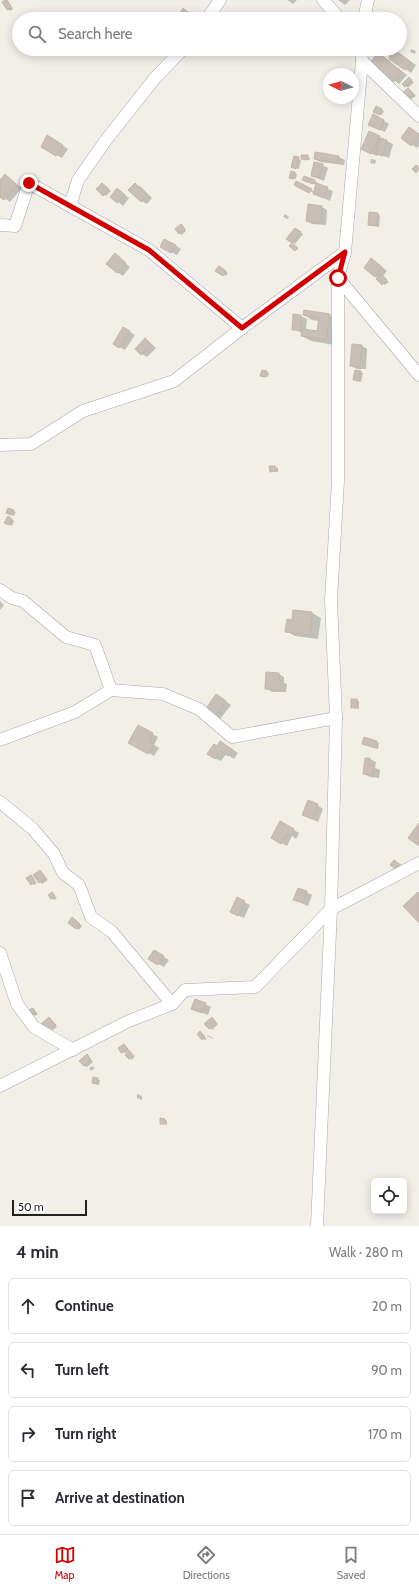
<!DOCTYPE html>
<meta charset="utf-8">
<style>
:root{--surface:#fff;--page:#f2f2f3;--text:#2b2b33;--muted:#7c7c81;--line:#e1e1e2;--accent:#d40000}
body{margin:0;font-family:Cabin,sans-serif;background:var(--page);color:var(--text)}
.controls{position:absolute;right:12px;bottom:12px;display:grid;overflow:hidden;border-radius:6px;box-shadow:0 2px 10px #0003}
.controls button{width:36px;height:36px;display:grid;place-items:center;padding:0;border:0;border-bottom:1px solid var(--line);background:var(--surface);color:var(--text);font:20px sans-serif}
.compass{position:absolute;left:323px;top:68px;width:36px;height:36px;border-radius:50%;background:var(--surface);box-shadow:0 2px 10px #0003;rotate:275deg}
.scale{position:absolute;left:12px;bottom:10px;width:75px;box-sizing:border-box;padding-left:4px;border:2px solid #222;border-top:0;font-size:11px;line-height:14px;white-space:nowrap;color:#222;-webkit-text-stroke:3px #fff;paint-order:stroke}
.stop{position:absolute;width:12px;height:12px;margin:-9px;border:3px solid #d40000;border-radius:50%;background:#fff}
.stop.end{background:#d40000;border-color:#fff;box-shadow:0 1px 4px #0008}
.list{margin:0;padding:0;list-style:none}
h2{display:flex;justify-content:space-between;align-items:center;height:52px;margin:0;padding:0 16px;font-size:17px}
h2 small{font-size:13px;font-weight:400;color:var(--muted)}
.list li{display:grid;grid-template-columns:26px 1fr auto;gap:12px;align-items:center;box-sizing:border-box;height:56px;margin:0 8px 8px;padding:0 8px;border:1px solid var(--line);border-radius:6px}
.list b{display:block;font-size:15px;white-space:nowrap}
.list em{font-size:13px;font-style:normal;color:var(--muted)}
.icon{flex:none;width:22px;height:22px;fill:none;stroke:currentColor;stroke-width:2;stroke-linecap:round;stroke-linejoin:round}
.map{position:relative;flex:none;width:419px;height:1226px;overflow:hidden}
.search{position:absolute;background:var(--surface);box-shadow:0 2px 10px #0003;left:12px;right:12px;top:12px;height:44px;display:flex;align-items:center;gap:10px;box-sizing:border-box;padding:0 14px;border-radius:22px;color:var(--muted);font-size:15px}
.sheet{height:308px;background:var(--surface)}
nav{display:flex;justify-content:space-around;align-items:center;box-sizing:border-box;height:56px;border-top:1px solid var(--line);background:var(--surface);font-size:11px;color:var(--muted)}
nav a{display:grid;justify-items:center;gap:2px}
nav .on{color:var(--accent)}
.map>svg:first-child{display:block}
</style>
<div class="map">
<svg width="419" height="1226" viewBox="0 0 419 1226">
<rect width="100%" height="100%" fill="#f2efe9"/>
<g fill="#0003">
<path d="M6,0L9,2L13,9L10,11L8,9Z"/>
<path d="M287,0H297L293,4Z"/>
<path d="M338,0H350L345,5Z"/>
<path d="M183,10L190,14L188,17L182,13Z"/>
<path d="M400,47L401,48L398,53L416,65L411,73L380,50L400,49Z"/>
<path d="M411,49L416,51L415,54L410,52Z"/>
<path d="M378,53L407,75L399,84L371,62Z"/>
<path d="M411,80L414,82L408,88L404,84Z"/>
<path d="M409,89L416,96L409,101L407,100Z"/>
<path d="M377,107L384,111L382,115L375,111Z"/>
<path d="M374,115L389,124L385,132L374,127Z"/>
<path d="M415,132L419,135V146L417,148L402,138Z"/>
<path d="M48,136L68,149L62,158L42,147Z"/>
<path d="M379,137L393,144L389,158L378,154L377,156L368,152Z"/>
<path d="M316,153L339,157L345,160L344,165L320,162L315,159Z"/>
<path d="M307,156L310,158V160L302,159Z"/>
<path d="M295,157L301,160L299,169L295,168Z"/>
<path d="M371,159L376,160L375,164L370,163Z"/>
<path d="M322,165L328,168L324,181L312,176Z"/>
<path d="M295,173L297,174L296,179L291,177Z"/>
<path d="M5,175L22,188L10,202L0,195V181Z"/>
<path d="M306,181H314L317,182L316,184L333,191L330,201L295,184L296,182L314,192L317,185Z"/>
<path d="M135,184L141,187L152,198L147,204L141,201Z"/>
<path d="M104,185L111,191L106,196L104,195Z"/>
<path d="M117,189L129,198L123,206L111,196Z"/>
<path d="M322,207L327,210L326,225L312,224L307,221Z"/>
<path d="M285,214L289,217L288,219L283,217Z"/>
<path d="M378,214L380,216L379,227L369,225Z"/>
<path d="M183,227L186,231L182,235L179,233Z"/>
<path d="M298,230L303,234L295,244L288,238Z"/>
<path d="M175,245L181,249L177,255L167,250Z"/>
<path d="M115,255L130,267L123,276L117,272Z"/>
<path d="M377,263L387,271L383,276L389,282L385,285L375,276Z"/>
<path d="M219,267L228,273L226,276L217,271Z"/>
<path d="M304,315H330L338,320L334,345L311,341L302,336V333L293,329L294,316H301L307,319L306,330L317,332L319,321L312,320Z"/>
<path d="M124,328L135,335L125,350L114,344Z"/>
<path d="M146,339L156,348L147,357L142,354Z"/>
<path d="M362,346L367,349L366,369H357L351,366Z"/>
<path d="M267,372L269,373L268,377L264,376Z"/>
<path d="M361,372L363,373L361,382L356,381Z"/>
<path d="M275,467L278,468V472L271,471Z"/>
<path d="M9,509L16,512L14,516L7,513Z"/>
<path d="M8,517L14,521L12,526L6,522Z"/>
<path d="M0,601L4,605L0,610Z"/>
<path d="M294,611L312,613L321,618L318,639L295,636L286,631L293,621Z"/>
<path d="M279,674L284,677V683L287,684L286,692H272L266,688Z"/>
<path d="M222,698L231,705L220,719L215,716Z"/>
<path d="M357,700L359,701V709L352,707Z"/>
<path d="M138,727L158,737L154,745L159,748L154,756L130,742Z"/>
<path d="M365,738L379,743L378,749L366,745Z"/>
<path d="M226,745L238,753L234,759L226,754L221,761L215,758L217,747Z"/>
<path d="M365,759H370L376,762L375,768L380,770L379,778L370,777L364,774Z"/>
<path d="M317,805L323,809L318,822L303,815Z"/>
<path d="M281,822L299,833L296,839L292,836L287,846L272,838Z"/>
<path d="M40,871L48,880L42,884L34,875Z"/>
<path d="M31,876L37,883L34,885L31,884Z"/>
<path d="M306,892L312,895L308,906L295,900Z"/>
<path d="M52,893L57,898L54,900L52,898Z"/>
<path d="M244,902L250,905L244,918L237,915Z"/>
<path d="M75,920L82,926L79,930L69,922Z"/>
<path d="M160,955L169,960L164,967L150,959Z"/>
<path d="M205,1004L211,1007L208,1015L198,1011Z"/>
<path d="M33,1009L38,1014L35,1016L33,1014Z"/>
<path d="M50,1018L57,1027L50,1032Z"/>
<path d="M212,1018L218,1024L212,1030L209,1028Z"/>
<path d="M200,1032L207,1039L205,1040L202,1039Z"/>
<path d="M207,1035L213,1038V1039L207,1036Z"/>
<path d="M124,1045L129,1050L125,1053L122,1052Z"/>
<path d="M129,1052L135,1056L132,1060L126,1055Z"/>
<path d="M87,1056L93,1062L87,1067L84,1066Z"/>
<path d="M92,1066L95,1068L91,1071L89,1068Z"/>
<path d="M97,1079L100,1080L99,1085L93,1083Z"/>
<path d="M137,1094L142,1096V1100L137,1098Z"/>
<path d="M165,1120L167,1121V1125L161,1123Z"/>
</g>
<g fill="#c7bfb8" stroke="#c4b6ab">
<path d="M5,0H7L11,8L7,10L2,2Z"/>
<path d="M183,8L188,12L186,16L180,13Z"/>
<path d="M379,49H393L388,56Z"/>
<path d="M395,50L411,62L405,70L389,59Z"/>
<path d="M378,52L402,72L393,82L370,63Z"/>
<path d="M409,77L412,80L405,87L402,84Z"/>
<path d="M408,88L414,94L406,100L401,94Z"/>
<path d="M376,106L382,109L380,115L373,112Z"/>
<path d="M373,114L384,120L380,130L368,125Z"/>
<path d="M409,127L419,134L411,146L401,138Z"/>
<path d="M369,131L380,136L371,154L361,149Z"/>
<path d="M47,135L63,145L56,156L41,147Z"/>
<path d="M380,138L387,140L383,156L376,154Z"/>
<path d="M315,152L339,156L338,163L314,159Z"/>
<path d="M301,155H308L307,160L301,159Z"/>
<path d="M294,156L299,157L296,169L291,167Z"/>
<path d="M314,162L323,164L319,178L311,176Z"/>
<path d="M416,165L419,168L416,173L412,169Z"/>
<path d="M291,171L295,172L294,179L289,178Z"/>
<path d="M5,174L17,185L4,200L0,197V180Z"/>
<path d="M304,176L315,180L313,184L302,180Z"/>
<path d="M296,181L312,189L309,193L294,185Z"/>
<path d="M102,183L109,189L103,196L96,189Z"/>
<path d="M135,183L147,195L141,202L128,190Z"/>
<path d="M316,183L328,187L324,198L313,194Z"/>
<path d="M117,188L125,195L117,203L110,197Z"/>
<path d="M308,204L322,206L320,223L306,221Z"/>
<path d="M369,212L378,213L377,226L368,225Z"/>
<path d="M181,224L185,229L179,234L175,229Z"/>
<path d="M295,228L301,232L292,243L286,239Z"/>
<path d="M164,239L176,245L171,253L160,247Z"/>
<path d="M292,243L298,248L295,251L289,246Z"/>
<path d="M115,253L126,263L117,273L106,264Z"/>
<path d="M371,258L382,267L375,277L364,268Z"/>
<path d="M219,266L226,271L223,276L215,271Z"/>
<path d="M381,274L387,280L382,285L376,279Z"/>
<path d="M304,310L330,314L326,340L301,336L302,329L317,331L319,318L303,315Z"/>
<path d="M293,314L301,315L300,330H292Z"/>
<path d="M123,327L130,331L119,348L113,344Z"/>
<path d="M145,338L151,344L141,355L135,349Z"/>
<path d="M352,344L362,345L360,367L350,366Z"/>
<path d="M262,370L267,371L265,377L260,376Z"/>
<path d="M355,370L361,371L359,381L353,380Z"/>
<path d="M269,466H275L276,471L270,472Z"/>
<path d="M8,508L14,510L11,515L6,513Z"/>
<path d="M8,516L12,519L9,525L4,523Z"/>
<path d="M293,610L312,612L310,635L285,632L287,619L292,620Z"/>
<path d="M266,672L279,673V680H281V690L265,689Z"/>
<path d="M216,694L226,701L214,717L205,710Z"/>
<rect x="351" y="699" width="6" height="9"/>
<path d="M138,725L153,733L149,741L154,744L148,754L128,743Z"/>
<path d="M364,737L377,741L375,748L362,744Z"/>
<path d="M220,741L233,750L228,756L220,751L215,759L207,754L214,744L217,746Z"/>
<path d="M365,758H370V765L374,766L373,775L363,774Z"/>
<path d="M308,800L318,804L312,819L302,815Z"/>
<path d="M280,821L294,829L290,836L286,834L281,844L271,838Z"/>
<path d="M419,823V846L408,838Z"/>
<path d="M394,860L402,866L398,871L390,865Z"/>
<path d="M40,870L46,878L39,883L33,875Z"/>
<path d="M31,875L35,881L31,885L26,878Z"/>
<path d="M298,888L307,891L303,903L293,900Z"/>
<path d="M52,892L55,896L51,899L48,895Z"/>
<path d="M418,892L419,893V923L403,906Z"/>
<path d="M237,897L245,901L238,916L230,912Z"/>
<path d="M72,917L80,924L76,929L68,923Z"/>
<path d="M154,950L164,956L158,965L148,959Z"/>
<path d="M195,999L206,1003L202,1013L191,1009Z"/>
<path d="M33,1008L36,1013L32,1015L29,1010Z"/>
<path d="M49,1017L56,1025L47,1032L41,1024Z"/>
<path d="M212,1017L216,1022L209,1029L204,1024Z"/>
<path d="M200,1031L205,1037L202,1040L197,1034Z"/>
<path d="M124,1044L128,1049L121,1053L118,1048Z"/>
<path d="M129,1050L133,1055L129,1059L125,1055Z"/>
<path d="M87,1054L91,1060L84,1066L79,1061Z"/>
<path d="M93,1077L98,1078L97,1084L92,1083Z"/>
<path d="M160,1118L165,1119V1124H160Z"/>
</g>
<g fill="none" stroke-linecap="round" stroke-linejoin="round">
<g stroke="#a9a9a9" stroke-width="13">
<g id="street">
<path d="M323,0L340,19"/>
<path d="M207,19L220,0"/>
<path d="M364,19L368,0"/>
<path d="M362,61L419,116"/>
<path d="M70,206L78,180L106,140L155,78L183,49"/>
<path d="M0,225L15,226L29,183L149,250L242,328L345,252"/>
<path d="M338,278L419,375"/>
<path d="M0,445L31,444L83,411L174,381L242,328"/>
<path d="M0,590L12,598L23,601L66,637L95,645L111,690L75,712L0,740"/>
<path d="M111,690L163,694L199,709L232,737L336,718"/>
<path d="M0,802L33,829L54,854L63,873L79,885L91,917L112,932L172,1004"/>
<path d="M0,953L17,1004L34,1027L73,1050"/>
<path d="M0,1086L129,1021L172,1004L185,990L255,987L331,909L419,863"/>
<path d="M317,1226L331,909L336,718L331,600L338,481V278L345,252L362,61L361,49"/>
</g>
</g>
<use href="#street" stroke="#fff" stroke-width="12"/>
</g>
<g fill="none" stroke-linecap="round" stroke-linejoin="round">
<path stroke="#d40000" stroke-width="5" d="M29,183L149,250L242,328L345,252L338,278"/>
</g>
</svg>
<div class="controls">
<button><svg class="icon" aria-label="locate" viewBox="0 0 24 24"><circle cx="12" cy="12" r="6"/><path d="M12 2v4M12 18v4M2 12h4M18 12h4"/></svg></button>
</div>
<svg class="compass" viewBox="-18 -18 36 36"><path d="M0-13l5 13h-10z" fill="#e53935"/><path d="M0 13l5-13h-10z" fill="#7c7c81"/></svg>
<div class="scale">50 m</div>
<div class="stop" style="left:338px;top:278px"></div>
<div class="stop end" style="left:29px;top:183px"></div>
<div class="search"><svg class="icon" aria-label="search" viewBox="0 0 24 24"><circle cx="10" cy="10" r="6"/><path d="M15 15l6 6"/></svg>Search here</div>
</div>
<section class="sheet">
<h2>4 min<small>Walk · 280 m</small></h2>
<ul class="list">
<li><svg class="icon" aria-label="ahead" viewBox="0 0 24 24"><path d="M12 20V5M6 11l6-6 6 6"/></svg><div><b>Continue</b></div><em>20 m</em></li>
<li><svg class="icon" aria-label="left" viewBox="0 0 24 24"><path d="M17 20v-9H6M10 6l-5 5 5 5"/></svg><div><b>Turn left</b></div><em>90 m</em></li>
<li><svg class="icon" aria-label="right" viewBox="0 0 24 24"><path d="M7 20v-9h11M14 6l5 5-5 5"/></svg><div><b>Turn right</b></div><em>170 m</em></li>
<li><svg class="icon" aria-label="arrive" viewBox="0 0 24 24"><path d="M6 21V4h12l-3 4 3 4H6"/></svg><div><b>Arrive at destination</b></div></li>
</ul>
</section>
<nav>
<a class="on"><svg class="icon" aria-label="map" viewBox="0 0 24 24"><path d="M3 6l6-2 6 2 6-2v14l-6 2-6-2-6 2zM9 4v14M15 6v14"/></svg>Map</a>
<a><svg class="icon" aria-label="directions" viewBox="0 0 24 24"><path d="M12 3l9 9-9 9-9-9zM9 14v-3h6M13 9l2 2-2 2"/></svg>Directions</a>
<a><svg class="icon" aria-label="saved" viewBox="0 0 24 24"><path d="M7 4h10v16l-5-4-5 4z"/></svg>Saved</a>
</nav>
